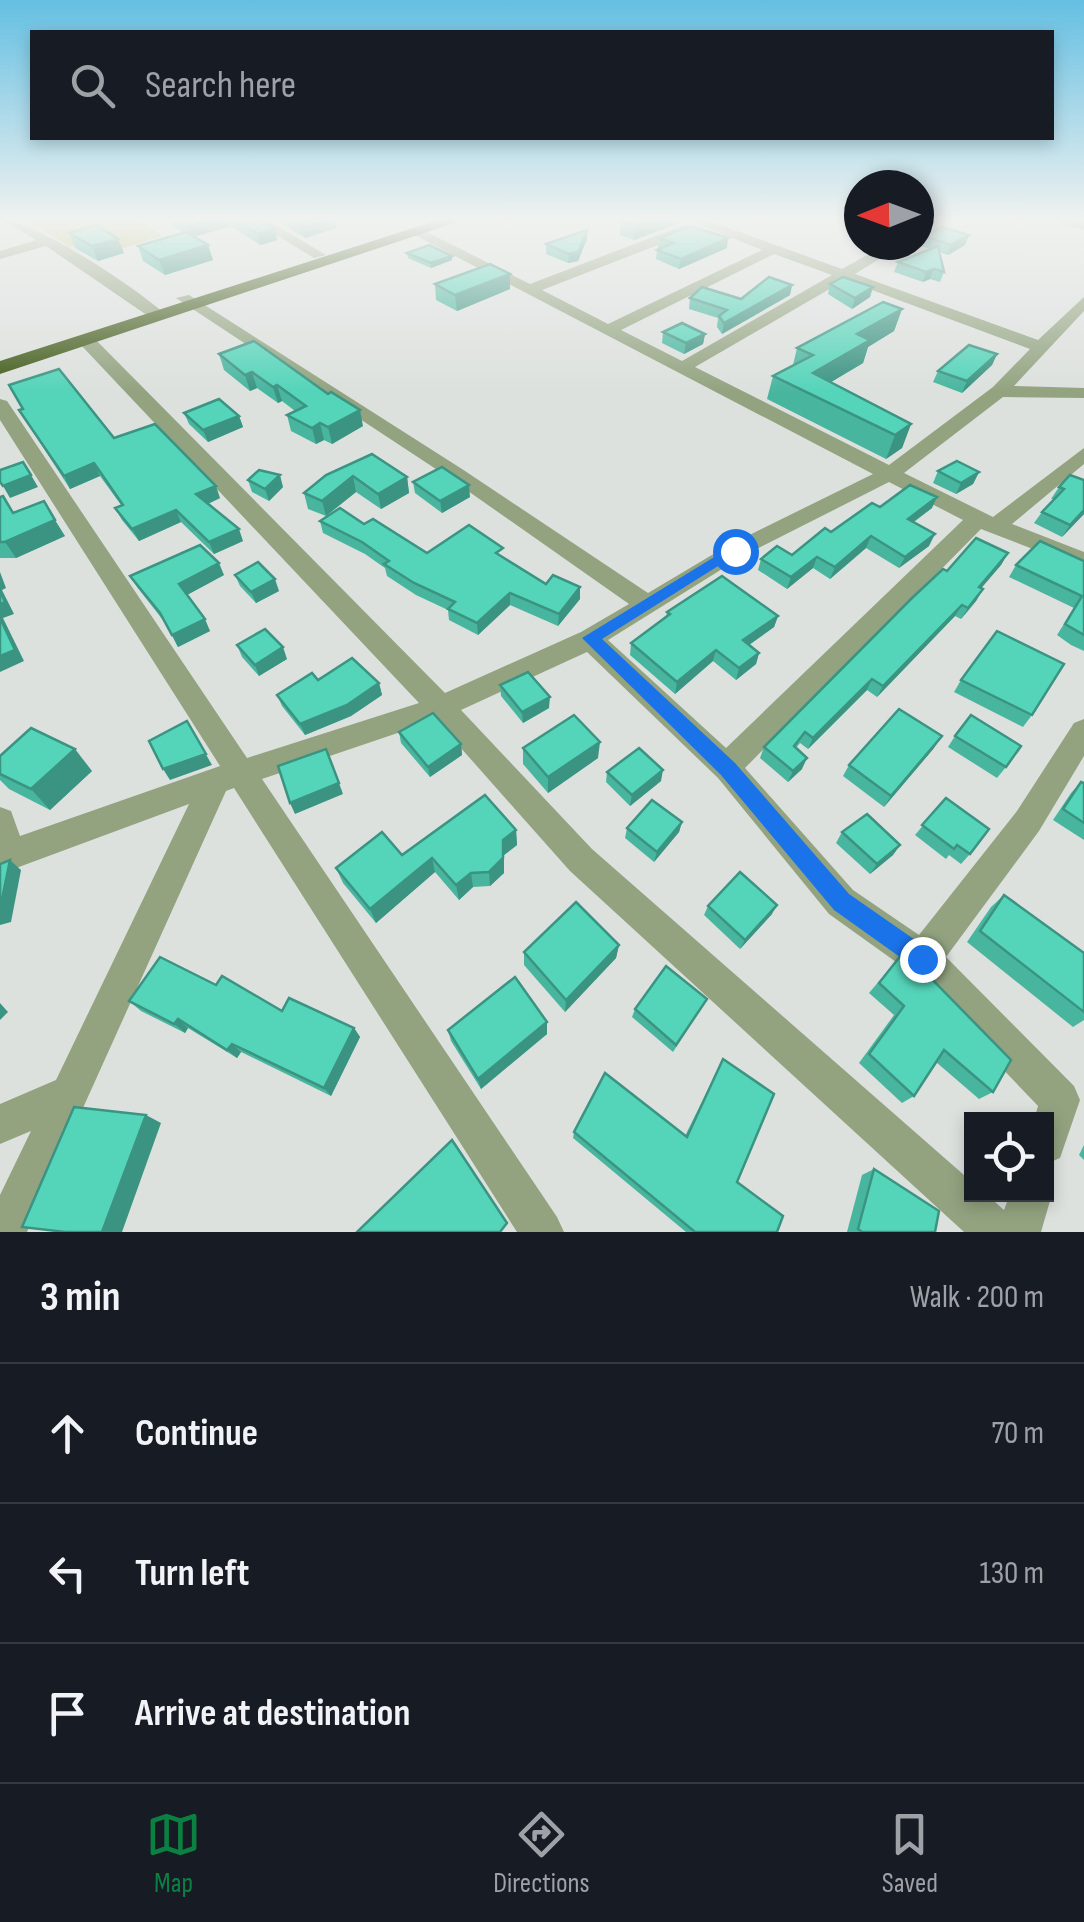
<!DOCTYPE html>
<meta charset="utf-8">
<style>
:root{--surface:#171b24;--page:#20242c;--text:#f1f3f6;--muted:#9ea1a6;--line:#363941;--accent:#0b8043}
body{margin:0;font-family:"Sofia Sans Condensed",sans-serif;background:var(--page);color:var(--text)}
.controls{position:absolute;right:30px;bottom:30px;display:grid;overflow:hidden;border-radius:0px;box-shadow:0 5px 15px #0003}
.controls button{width:90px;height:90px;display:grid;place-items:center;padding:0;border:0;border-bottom:2px solid var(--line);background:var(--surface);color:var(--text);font:50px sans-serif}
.compass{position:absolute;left:844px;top:170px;width:90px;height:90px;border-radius:50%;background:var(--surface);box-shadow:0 5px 15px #0003;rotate:269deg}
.stop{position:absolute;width:30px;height:30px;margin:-22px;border:8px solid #1a73e8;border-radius:50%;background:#fff}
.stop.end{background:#1a73e8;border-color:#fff;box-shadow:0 2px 10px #0008}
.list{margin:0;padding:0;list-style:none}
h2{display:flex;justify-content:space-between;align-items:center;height:130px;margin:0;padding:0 40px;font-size:42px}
h2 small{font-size:32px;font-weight:400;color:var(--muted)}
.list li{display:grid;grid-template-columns:65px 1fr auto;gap:30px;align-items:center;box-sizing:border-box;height:140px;padding:0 40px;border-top:2px solid var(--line)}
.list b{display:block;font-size:38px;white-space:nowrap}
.list em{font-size:32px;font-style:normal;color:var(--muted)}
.icon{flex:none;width:55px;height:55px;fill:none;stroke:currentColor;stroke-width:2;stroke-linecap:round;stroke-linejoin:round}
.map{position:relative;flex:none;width:1084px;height:1232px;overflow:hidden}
.search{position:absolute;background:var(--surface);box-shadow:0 5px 15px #0003;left:30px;right:30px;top:30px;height:110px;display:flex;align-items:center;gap:25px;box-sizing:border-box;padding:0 35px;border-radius:0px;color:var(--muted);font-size:38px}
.sheet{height:550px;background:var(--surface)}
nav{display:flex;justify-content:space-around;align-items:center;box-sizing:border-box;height:140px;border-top:2px solid var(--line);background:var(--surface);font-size:28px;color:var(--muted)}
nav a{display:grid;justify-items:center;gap:5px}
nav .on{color:var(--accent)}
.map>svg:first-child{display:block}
</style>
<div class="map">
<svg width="1084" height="1232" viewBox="0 0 1084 1232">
<rect width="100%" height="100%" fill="#dde1de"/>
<path fill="#c6bf6a" d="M24,219H139L162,236L123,248L105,236L70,247Z"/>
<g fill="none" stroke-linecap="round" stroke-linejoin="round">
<g fill="#93a380" fill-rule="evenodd">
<path d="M0,219C33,219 143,292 168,317L154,320L46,246L0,259V251L36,240Z"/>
<path d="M250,219H266L326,255L314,258Z"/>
<path d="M685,219H704L842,269L885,245H902L855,274L1038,340L1084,297V311L1014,386L1084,388V398L1003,397L904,473L993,517L1084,448V464L1012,524L1084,552V569L981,529L745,768L853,890L919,935L1017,811L1074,723L1084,719V756L1039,831L946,957L1074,1086L1080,1100L1060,1158L1046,1164V1120H1034L1038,1106L910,972L829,914L718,778L587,652L461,710L592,849L972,1182V1194H986L1004,1210L1010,1194H1046V1180L1052,1194L1041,1232H964L570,871L436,720L262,779L557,1217L564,1232H517L234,788L226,791L27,1232H0V1195L31,1131L0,1144V1104L56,1080L189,804L0,874V807L11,811L20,836L220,766L0,420V399L7,401L247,758L419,703L80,344V336H92L445,693L581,632L629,604L448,477L176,298L189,295L462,469L648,593L727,546L873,474L411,233L423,230L530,284L684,225H694V231L542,290L608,324L762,250ZM774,254L832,275L682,361L621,330ZM845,280L1030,349L993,387L889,465L695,367ZM889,482L963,520L726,748L608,640L743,556Z"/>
<path d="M927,219H942L919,234V224Z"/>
<path d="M1054,219L1084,222V230L1055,222Z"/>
</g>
<path fill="#425b1b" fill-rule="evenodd" d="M441,219H466L0,374V361Z"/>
</g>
<g fill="#48b69f">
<path d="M172,219H258L277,240L260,245L231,226L194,237L208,245L213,260L165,275L143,261L138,246L183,233L174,227Z"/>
<path d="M274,219H334L336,228L305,238Z"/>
<path d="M621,221L682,222L634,240L620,235Z"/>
<path d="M587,230V239L578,261L568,263L546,254V244Z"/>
<path d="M69,233L118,239L124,253L98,261L75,248Z"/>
<path d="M924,236L965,245L948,255L939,252L944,272L940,282L930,279L923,282L894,272L898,262L930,249L921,246Z"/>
<path d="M659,238L727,248L679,269L656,259L657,250L660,248H658Z"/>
<path d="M407,253L452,256V260L431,268L408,258Z"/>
<path d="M510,274V289L457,311L436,300L435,284Z"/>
<path d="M830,284L870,297L852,309L828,294Z"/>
<path d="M792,285L790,295L722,334L717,327L718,318L689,309L690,298L741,299Z"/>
<path d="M902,309L894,331L868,347L863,363L831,382L911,424L902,448L886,459L767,399L773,376L793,365L797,348Z"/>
<path d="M663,332L705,334L703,344L684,354L662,343Z"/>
<path d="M219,354L363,426L332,444L324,440L316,444L291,431L287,415L295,411L282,401L278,403L257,388L250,391L224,370Z"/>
<path d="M997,354L992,365L962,393L933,382L938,371Z"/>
<path d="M19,410L114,438L220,498L208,504L243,541L214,554L181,522L139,541L122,520L115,508L121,505L100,476L70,489Z"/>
<path d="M184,413L239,416L243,427L208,442L189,424Z"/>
<path d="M938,471L979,472L973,484L956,494L933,483Z"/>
<path d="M326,475L407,477L409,493L381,509L356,492L326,516L308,509L304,493Z"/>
<path d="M248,480L283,487L269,501L252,492Z"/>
<path d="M1084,480V514L1062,537L1034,523L1042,512L1054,499H1051L1059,487Z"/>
<path d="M413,482L470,497L442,513L415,493Z"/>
<path d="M0,497L14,513L65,536L16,558H0Z"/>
<path d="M880,507L932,508L914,522L929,546L899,568L866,548L830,579L813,568L787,589L758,570L761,559L792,555L831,532Z"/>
<path d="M320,521L364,524L427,553L504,558L546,584L580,599L558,626L510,605L478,635L449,620L448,610L416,595L387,576L385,568L365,554L323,533Z"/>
<path d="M1008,553L1001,565L981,588L983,589L976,601L961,619L955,616L877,697L867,690L808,749L800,743L796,748L802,769L788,782L760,758L764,747L947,571Z"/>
<path d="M1084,561V651L1071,645L1057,635L1074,608L1009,577L1016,565Z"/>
<path d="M224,575L187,595L210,631L178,647L166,624L137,587L130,576Z"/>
<path d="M235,575L279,591L256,603L240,586Z"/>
<path d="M667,612L778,616L774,627L749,645L759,653L756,664L736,680L713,661L675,694L630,655L631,643L666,617Z"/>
<path d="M237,645L287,659L259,676L242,657Z"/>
<path d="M318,680L379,683L382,695L351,716L305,735L282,706L277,695Z"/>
<path d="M961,680L1032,715L1023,727L954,692Z"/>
<path d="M500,685L549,708L523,723L501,696Z"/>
<path d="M399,732L461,744L462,755L430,777L401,743Z"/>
<path d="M955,736L1006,767L997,778L948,747Z"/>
<path d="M523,748L598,758L548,793L523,764Z"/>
<path d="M934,748L884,807L843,776L849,765Z"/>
<path d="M0,756L92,771L50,810L9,789L0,780Z"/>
<path d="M607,772L661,781L630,806L606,782Z"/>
<path d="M1081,782L1084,783V840L1053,820L1071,793Z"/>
<path d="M946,798L970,854L961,864L949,855L946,859L915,835Z"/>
<path d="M682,822L679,832L654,862L625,838L627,828Z"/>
<path d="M516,830L517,845L504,855V873L490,886L473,887L459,900L435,872L376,923L343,883L336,868Z"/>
<path d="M842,832L900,845L893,855L870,874L836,843Z"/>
<path d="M1004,895L1084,953V1020L1073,1027L967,942L991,907Z"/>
<path d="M708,906L772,914L740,949L704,915Z"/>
<path d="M619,945L616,958L565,1012L524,965V952Z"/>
<path d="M902,954L993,1092L979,1099L936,1062L914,1096L902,1103L859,1063L894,1015L869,993Z"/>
<path d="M216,985L282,1011L354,1028L360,1037L331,1096L241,1052L237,1058L188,1028L185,1033L141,1011L129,1001Z"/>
<path d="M707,999L673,1052L632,1017L635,1009Z"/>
<path d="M448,1030L547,1034L481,1089L451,1041Z"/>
<path d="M723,1059L737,1182L777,1232H686L573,1138L574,1132L685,1136Z"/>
<path d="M1084,1145V1160L1079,1155Z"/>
<path d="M874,1169L935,1232H847L862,1175Z"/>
</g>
<g fill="#3b9482">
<path d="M214,219H229L231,226L190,238L187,227Z"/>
<path d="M327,219H334L336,228L305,238L302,227Z"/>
<path d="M653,219H683L682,222L634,240L636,226Z"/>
<path d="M275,229L277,240L260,245L258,234Z"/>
<path d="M587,230V239L578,261L568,263L569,254Z"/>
<path d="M969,235L965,245L948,255L951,245Z"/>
<path d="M728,238L727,248L679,269L681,259Z"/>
<path d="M118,239L124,253L98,261L92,246Z"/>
<path d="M208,245L213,260L165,275L159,260Z"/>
<path d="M452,256V260L431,268V263Z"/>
<path d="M934,269L930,279L923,282L926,272Z"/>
<path d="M510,274V289L457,311L455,295Z"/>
<path d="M792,285L790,295L722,334L724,323Z"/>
<path d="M873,287L870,297L852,309L855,298Z"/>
<path d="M902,309L894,331L868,347L863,363L811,394L813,373L857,334Z"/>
<path d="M705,334L703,344L684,354L686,343Z"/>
<path d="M997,354L992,365L962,393L967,381Z"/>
<path d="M252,372L257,388L250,391L245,375Z"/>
<path d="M277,385L282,401L278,403L273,387Z"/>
<path d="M360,410L363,426L332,444L328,427Z"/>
<path d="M239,416L243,427L208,442L203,430Z"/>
<path d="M320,423L324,440L316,444L312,428Z"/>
<path d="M911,424L902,448L886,459L895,435Z"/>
<path d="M94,463L100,476L70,489L64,476Z"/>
<path d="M979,472L973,484L956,494L961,483Z"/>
<path d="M31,475L38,487L10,498L3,486Z"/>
<path d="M280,475L283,487L269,501L265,489Z"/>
<path d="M353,476L356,492L326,516L322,501Z"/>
<path d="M407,477L409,493L381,509L378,494Z"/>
<path d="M469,485L470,497L442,513L440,501Z"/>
<path d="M216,486L220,498L201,507L196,494Z"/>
<path d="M937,497L932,508L902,530L908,519Z"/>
<path d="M176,510L181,522L139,541L132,529Z"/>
<path d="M1084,510V514L1062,537L1070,525Z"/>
<path d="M55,520L65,536L16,558L5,542Z"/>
<path d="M239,529L243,541L214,554L209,542Z"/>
<path d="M935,534L929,546L899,568L905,557Z"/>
<path d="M871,536L866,548L830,579L835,567Z"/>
<path d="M1008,553L1001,565L972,599L979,587Z"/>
<path d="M817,557L813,568L787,589L791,577Z"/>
<path d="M219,563L224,575L185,596L179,584Z"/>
<path d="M0,572L6,588L2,590L14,614L3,618L24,661L0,672Z"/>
<path d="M275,579L279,591L256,603L251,592Z"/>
<path d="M580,587V599L558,626L559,614Z"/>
<path d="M983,589L976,601L961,619L968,608Z"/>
<path d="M510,593V605L478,635L477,623Z"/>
<path d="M962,605L955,616L877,697L883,686Z"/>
<path d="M778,616L774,627L739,652L743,640Z"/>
<path d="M205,619L210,631L178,647L172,635Z"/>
<path d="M283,647L287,659L259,676L255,665Z"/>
<path d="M716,650L713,661L675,694L677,682Z"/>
<path d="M759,653L756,664L736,680L739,668Z"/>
<path d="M872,679L867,690L808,749L813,738Z"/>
<path d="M379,683L382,695L351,716L305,735L300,724Z"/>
<path d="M550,697L549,708L523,723L522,712Z"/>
<path d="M187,721L212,765L170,780L163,769Z"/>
<path d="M942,736L934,748L884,807L891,796Z"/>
<path d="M600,742L598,758L548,793V777Z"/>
<path d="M461,744L462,755L430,777L428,767Z"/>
<path d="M75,749L92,771L50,810L31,789Z"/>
<path d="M807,758L802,769L788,782L793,771Z"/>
<path d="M663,770L661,781L630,806L632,795Z"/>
<path d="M339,783L343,794L295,814L290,803Z"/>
<path d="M682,822L679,832L654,862L657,852Z"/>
<path d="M516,830L517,845L504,855V873L490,886L489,872L503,840Z"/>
<path d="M900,845L893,855L870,874L877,864Z"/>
<path d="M432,858L435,872L376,923L370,909Z"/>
<path d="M10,860L21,870L11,922L0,925V909Z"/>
<path d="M471,873L473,887L459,900L456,885Z"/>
<path d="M777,905L772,914L740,949L745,940Z"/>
<path d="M619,945L616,958L565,1012L566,1000Z"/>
<path d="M0,1003L8,1012L0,1020Z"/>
<path d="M178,1019L188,1028L185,1033L174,1024Z"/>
<path d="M547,1022V1034L481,1089L478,1079Z"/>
<path d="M354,1028L360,1037L331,1096L324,1088Z"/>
<path d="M232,1044L241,1052L237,1058L227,1050Z"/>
<path d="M146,1115L161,1123L122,1232H102Z"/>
</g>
<g fill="#54d4b9" stroke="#3b9482" stroke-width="2.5">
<path d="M176,219H214L187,227Z"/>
<path d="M234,219H258L275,229L258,234Z"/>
<path d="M289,219H327L302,227Z"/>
<path d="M627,219H653L636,226L621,221Z"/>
<path d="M97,225L118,239L92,246L69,233Z"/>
<path d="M691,226L728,238L681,259L657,250L673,243L659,238Z"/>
<path d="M942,227L969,235L951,245L924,236Z"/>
<path d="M587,230L579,251L569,254L546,244Z"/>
<path d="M186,232L208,245L159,260L138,246Z"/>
<path d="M429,245L452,256L431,263L407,253Z"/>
<path d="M938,246L944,272L934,269L926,272L898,262Z"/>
<path d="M490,264L510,274L455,295L435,284Z"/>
<path d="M769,277L792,285L724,323L719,316L727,310L690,298L702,287L741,299Z"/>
<path d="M843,277L873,287L855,298L830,284Z"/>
<path d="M883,302L902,309L857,334L870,340L813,373L911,424L895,435L773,376L813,355L797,348Z"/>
<path d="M682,323L705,334L686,343L663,332Z"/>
<path d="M254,341L328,394L331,392L360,410L328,427L320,423L312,428L287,415L306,406L277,385L273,387L252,372L245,375L219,354Z"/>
<path d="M969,345L997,354L967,381L938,371Z"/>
<path d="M59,369L114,438L155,424L216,486L196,494L239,529L209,542L176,510L132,529L115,508L123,505L94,463L64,476L19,410L23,409L9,385Z"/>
<path d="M219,399L239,416L203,430L184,413Z"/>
<path d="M372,454L407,477L378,494L353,476L322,501L304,493L326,475Z"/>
<path d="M957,461L979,472L961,483L938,471Z"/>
<path d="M23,462L31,475L3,486L0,482V470Z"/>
<path d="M442,467L469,485L440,501L413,482Z"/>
<path d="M259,470L280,475L265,489L248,480Z"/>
<path d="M1070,475L1084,480V510L1070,525L1042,512L1064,489L1059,487Z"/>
<path d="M910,485L937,497L908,519L935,534L905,557L871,536L835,567L817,557L791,577L761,559L777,546L792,555L825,528L831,532L872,503L880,507Z"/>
<path d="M3,496L13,513L44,501L55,520L5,542H0V497Z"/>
<path d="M340,508L364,524L373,519L427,553L469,525L503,548L496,553L546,584L553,575L580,587L559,614L510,593L477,623L448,609L455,602L414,583L384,564L389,561L362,542L320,521Z"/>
<path d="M976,538L1008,553L979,587L983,589L968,608L962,605L883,686L872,679L813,738L805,732L794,746L807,758L793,771L764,747L912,598L943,569L947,571Z"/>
<path d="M1040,541L1084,561V635L1065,624L1082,596L1016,565Z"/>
<path d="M200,545L219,563L179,584L205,619L172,635L160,613L130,576Z"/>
<path d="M258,562L275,579L251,592L235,575Z"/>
<path d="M722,576L778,616L743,640L759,653L739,668L716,650L677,682L631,643L670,614L667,612Z"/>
<path d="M0,591L5,602L0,604Z"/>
<path d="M0,618L15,650L0,656Z"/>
<path d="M265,629L283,647L255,665L237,645Z"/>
<path d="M997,631L1064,664L1032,715L961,680Z"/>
<path d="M352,658L379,683L347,705L300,724L277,695L312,673L318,680Z"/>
<path d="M528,672L550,697L522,712L500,685Z"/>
<path d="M899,709L942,736L891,796L849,765Z"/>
<path d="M433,713L461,744L428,767L399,732Z"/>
<path d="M574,715L600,742L548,777L523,748Z"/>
<path d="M971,715L1021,746L1006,767L955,736Z"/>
<path d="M187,721L206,754L163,769L149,741Z"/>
<path d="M31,728L75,749L31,789L0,774V756Z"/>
<path d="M639,748L663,770L632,795L607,772Z"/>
<path d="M326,749L339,783L290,803L278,766Z"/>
<path d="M1081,782L1084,783V823L1063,809Z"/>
<path d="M485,795L516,830L503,840V858L489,872L471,873L456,885L432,858L370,909L336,868L382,832L402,855Z"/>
<path d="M946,798L989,829L970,854L957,845L954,849L922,825Z"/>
<path d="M652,800L682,822L657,852L627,828Z"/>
<path d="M867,814L900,845L877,864L842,832Z"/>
<path d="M10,860L0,909V864Z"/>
<path d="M740,872L777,905L745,940L708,906Z"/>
<path d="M1004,895L1084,953V1012L980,931Z"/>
<path d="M576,902L619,945L566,1000L524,952Z"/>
<path d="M902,954L918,965L1011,1060L993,1092L944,1050L914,1096L869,1054L904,1006L879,983Z"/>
<path d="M160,957L216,985L222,976L282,1011L289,998L354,1028L324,1088L232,1044L227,1050L178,1019L174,1024L129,1001Z"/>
<path d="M666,966L707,999L676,1045L635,1009Z"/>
<path d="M515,977L547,1022L478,1079L448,1030Z"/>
<path d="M723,1059L774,1094L737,1182L783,1216L777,1232H695L574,1132L605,1073L687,1137Z"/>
<path d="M74,1107L146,1115L102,1232H65L22,1227Z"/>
<path d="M452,1140L507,1223L500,1232H357Z"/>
<path d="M874,1169L939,1211L935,1232H862L858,1229Z"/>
</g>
<linearGradient id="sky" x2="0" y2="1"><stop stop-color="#64bfe2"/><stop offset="0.56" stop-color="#f0f2f0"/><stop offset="1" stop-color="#f0f2f0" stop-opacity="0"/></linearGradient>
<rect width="1084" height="392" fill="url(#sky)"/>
<path fill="#1a73e8" d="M729,548L742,551L602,639L735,763L849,894L931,951L934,959L931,967L922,971L914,967L834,910L721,775L582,638Z"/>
</svg>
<div class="controls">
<button><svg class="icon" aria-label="locate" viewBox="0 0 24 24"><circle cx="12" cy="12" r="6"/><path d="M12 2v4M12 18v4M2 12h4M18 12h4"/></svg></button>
</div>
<svg class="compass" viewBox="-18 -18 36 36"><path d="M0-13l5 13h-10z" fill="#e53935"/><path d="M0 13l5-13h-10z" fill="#9ea1a6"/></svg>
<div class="stop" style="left:735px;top:551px"></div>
<div class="stop end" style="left:922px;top:959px"></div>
<div class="search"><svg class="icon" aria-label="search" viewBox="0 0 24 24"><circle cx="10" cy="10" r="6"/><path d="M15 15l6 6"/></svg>Search here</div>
</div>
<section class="sheet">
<h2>3 min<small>Walk · 200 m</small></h2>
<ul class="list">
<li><svg class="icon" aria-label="ahead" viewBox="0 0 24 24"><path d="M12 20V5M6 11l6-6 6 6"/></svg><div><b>Continue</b></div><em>70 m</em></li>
<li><svg class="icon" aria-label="left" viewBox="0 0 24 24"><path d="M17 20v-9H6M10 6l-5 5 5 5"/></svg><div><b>Turn left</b></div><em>130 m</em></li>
<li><svg class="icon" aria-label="arrive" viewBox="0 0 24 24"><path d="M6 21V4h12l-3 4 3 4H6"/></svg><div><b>Arrive at destination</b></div></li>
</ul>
</section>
<nav>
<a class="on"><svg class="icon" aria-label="map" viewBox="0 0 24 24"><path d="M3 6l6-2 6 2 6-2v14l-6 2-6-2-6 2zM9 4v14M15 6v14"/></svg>Map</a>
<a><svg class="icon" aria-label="directions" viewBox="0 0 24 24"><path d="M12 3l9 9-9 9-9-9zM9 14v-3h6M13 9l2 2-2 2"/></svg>Directions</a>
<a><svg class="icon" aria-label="saved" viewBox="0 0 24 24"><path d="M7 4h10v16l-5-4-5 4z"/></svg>Saved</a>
</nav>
